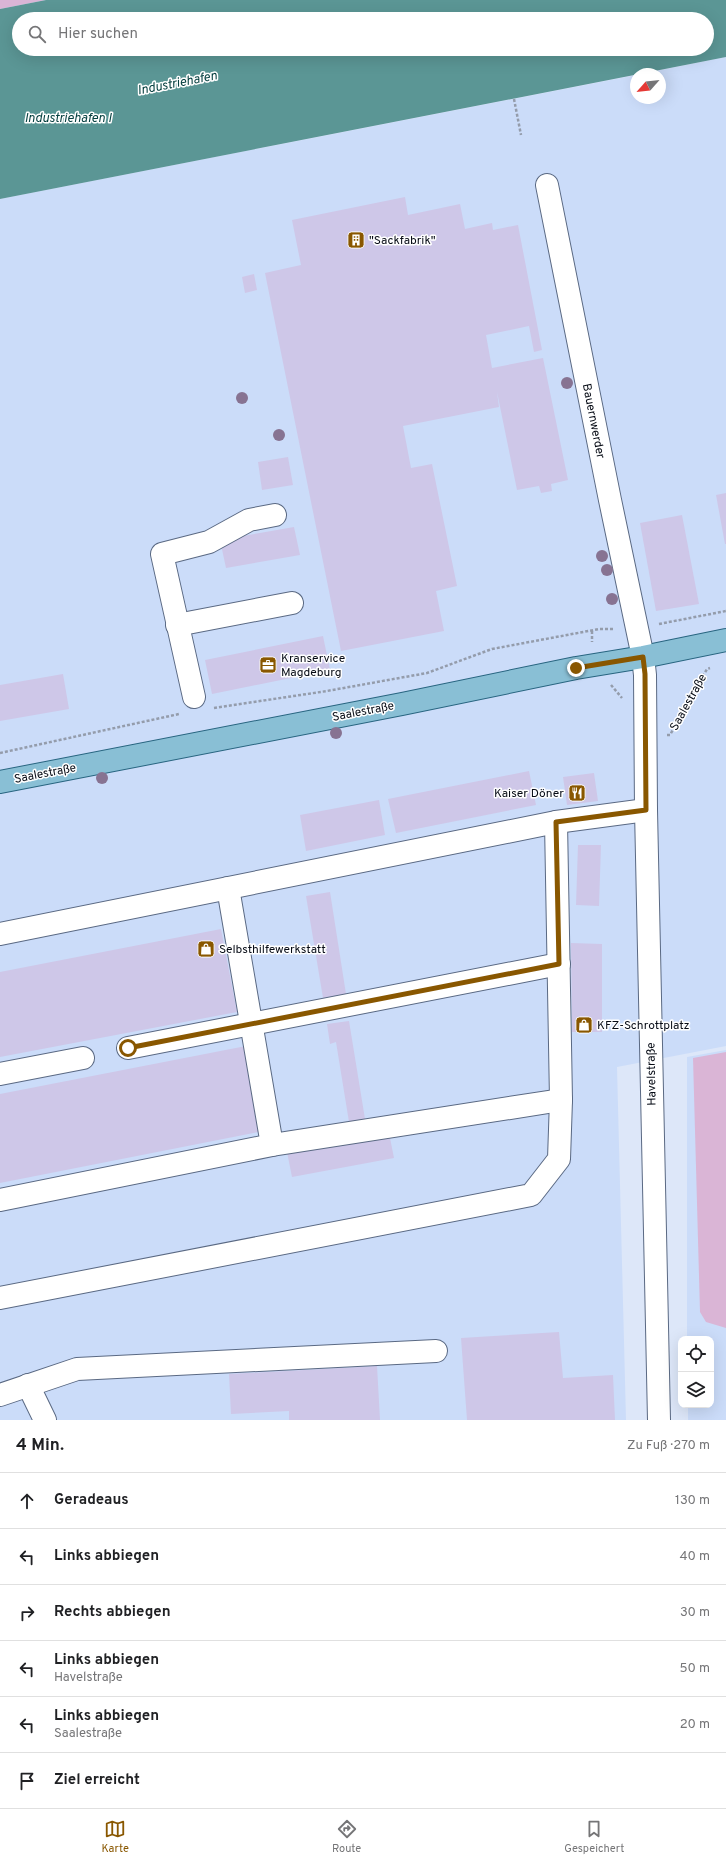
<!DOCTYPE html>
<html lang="de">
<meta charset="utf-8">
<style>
:root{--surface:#fff;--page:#f2f2f2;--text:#202124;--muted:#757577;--line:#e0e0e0;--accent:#895700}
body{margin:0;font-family:Overpass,sans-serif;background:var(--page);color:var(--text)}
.controls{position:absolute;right:12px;bottom:12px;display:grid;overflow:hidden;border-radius:8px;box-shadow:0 4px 16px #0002}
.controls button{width:36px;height:36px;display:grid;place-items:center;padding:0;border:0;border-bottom:1px solid var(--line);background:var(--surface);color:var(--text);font:20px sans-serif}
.compass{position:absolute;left:630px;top:68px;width:36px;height:36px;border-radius:50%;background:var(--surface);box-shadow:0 4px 16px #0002;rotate:243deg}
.stop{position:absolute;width:12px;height:12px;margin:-9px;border:3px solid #895700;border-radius:50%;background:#fff}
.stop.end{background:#895700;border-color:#fff;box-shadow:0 1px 4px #0008}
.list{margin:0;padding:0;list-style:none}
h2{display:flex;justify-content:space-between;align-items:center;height:52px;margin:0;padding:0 16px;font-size:17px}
h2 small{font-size:13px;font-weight:400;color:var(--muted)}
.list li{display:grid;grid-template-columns:26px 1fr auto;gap:12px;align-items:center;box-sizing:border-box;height:56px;padding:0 16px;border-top:1px solid var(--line)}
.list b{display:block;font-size:15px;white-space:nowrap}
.list p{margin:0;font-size:13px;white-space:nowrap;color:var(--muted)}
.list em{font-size:13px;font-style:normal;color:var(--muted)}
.icon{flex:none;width:22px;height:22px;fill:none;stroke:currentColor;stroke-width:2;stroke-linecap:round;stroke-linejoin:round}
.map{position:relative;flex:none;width:726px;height:1420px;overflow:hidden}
.search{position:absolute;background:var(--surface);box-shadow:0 4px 16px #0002;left:12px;right:12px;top:12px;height:44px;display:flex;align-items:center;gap:10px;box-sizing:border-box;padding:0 14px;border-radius:22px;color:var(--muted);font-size:15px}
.sheet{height:388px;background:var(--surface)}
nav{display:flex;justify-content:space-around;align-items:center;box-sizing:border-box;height:56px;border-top:1px solid var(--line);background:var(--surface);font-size:11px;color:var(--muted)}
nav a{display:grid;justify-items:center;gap:2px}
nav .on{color:var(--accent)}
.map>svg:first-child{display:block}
</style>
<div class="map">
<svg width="726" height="1420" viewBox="0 0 726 1420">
<rect width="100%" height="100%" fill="#dde7f9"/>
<g fill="#cbdcf9">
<path d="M726,57V1046L617,1067L626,1420H0V199L636,75V98H660V74H641Z"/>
<path d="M726,1050V1420H688V1405H711V1339H687V1057Z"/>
</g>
<g fill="#dab5d6">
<path d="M0,0H46L0,9Z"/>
<path d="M726,1052V1328L706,1322L700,1312L693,1058Z"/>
</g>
<path fill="#5b9695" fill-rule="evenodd" d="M46,0H726V57L0,199V9ZM19,19H707V49H19Z"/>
<g fill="#cec7e8">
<path d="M405,197L408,215L460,204L465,229L492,223L493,230L518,225L542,350L534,352L529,326L486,335L492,368L543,358L568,480L551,484L552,491L541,493L539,486L517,490L497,392L499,407L403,426L411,468L432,464L457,586L436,591L444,631L341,651L265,273L301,265L292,220Z"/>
<path d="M254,274L257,290L245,293L242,277Z"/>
<path d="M288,457L293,485L262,490L258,462Z"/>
<path d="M726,493V544H725L716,495Z"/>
<path d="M682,515L699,604L656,611L640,523Z"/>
<path d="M294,527L300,555L226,568L220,540Z"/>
<path d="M323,636L330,670L212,694L205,660Z"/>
<path d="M63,674L69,709L0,721V685Z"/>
<path d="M529,771L536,805L396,833L388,799Z"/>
<path d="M594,773L598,801L567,805L563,777Z"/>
<path d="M379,800L385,835L306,851L300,815Z"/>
<path d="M578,845H601L599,906L576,905Z"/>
<path d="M330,892L346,994L323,998L306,896Z"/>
<path d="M221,929L237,1012L0,1057V972Z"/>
<path d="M571,943L602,944V1032H572Z"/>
<path d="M349,1021L365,1119L349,1122L336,1042L330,1044L327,1024Z"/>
<path d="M246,1046L263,1131L0,1183V1094Z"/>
<path d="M389,1133L394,1158L292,1177L287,1152Z"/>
<path d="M559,1332L563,1378L613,1375L615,1420H467L461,1338Z"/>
<path d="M377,1366L380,1420H289V1411L231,1414L229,1374Z"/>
</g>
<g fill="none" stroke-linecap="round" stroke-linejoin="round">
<g stroke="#5a6983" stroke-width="24">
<g id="minor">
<path d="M547,185L610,500L643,657L645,675L646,810L659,1420"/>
<path d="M177,625L292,603"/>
<path d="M194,697L162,554L209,542L249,520L275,515"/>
<path d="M228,888L272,1145"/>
<path d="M0,934L556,822L646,810"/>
<path d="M128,1048L559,964"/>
<path d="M0,1074L83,1058"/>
<path d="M0,1200L272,1145L561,1100"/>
<path d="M0,1298L531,1195L559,1159L561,1100L556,822"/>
<path d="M28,1385L45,1420"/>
<path d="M0,1395L77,1369L436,1351"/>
</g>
</g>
<g stroke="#286580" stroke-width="24">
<path id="major" d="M0,782L402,704L576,668L643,657L726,640"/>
</g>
<g stroke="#949cab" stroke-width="2.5" stroke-dasharray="3 2" stroke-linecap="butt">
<path d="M514,99L521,135"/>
<path d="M659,624L726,611"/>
<path d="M592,631V642"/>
<path d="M611,685L622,698"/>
<path d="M214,708L327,691L427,673L492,649L599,629H614"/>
<path d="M667,735H670L707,669L710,668"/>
<path d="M0,753L179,714"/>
</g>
<use href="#minor" stroke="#fff" stroke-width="22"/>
<use href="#major" stroke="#89bfd5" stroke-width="22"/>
</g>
<g fill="#877392">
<circle cx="567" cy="383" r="6"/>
<circle cx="242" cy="398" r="6"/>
<circle cx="279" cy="435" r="6"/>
<circle cx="602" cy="556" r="6"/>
<circle cx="607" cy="570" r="6"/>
<circle cx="612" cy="599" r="6"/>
<circle cx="336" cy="733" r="6"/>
<circle cx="102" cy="778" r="6"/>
</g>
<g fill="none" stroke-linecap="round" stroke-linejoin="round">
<path stroke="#895700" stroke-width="5" d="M128,1048L559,964L556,822L646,810L645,674L643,657L576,668"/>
</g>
<defs>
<g id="building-square" transform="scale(0.9)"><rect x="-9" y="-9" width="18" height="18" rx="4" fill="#895700" stroke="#fff"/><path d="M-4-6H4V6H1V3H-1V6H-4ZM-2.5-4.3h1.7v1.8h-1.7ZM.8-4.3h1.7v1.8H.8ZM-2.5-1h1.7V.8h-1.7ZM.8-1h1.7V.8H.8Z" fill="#fff"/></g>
<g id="office-square" transform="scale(0.9)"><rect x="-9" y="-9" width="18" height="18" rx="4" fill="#895700" stroke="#fff"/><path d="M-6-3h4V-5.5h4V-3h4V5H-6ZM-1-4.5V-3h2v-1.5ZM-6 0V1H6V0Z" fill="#fff"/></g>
<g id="restaurant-square" transform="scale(0.9)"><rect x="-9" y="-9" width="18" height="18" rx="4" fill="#895700" stroke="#fff"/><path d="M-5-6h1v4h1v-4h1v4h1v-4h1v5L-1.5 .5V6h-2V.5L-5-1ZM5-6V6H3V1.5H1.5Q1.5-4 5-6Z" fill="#fff"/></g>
<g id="shop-square" transform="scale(0.9)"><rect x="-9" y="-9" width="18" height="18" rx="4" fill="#895700" stroke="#fff"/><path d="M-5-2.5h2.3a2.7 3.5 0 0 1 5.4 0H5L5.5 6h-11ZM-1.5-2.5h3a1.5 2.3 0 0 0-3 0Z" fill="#fff"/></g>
</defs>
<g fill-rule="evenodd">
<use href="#building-square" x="356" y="240"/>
<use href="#office-square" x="268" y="665"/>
<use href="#restaurant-square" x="577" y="793"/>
<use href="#shop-square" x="206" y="949"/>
<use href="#shop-square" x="584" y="1025"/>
</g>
<g text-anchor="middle" stroke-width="3" stroke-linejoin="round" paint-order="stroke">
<g font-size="12" fill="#060b15" stroke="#fff" text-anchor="start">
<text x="369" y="244">"Sackfabrik"</text>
<text x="281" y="662">Kranservice<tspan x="281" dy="14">Magdeburg</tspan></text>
<text x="564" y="797" text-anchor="end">Kaiser Döner</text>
<text x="219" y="953">Selbsthilfewerkstatt</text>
<text x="597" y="1029">KFZ-Schrottplatz</text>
</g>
<g font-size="12" fill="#060b15" stroke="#fff">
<text transform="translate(594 421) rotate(79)" y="4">Bauernwerder</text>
<text transform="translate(688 702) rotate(-61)" y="4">Saalestraße</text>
<text transform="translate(363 711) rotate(-11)" y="4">Saalestraße</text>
<text transform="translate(45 773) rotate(-11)" y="4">Saalestraße</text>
<text transform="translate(651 1074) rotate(-91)" y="4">Havelstraße</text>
</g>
<g font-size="13" font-style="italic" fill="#064040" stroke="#fff">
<text transform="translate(177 82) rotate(-11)" y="5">Industriehafen</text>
<text x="68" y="122">Industriehafen I</text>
</g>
</g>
</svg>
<div class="controls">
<button><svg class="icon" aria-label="locate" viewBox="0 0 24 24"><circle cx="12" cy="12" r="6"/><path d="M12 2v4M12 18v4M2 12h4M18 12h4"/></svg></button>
<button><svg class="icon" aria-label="layers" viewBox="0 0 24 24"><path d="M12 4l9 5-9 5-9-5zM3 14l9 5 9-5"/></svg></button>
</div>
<svg class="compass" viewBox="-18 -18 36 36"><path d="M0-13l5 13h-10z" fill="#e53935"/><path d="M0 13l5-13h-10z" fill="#757577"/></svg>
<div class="stop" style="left:128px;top:1048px"></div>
<div class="stop end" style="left:576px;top:668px"></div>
<div class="search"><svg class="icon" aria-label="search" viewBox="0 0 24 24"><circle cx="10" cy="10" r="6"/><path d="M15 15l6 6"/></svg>Hier suchen</div>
</div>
<section class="sheet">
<h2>4 Min.<small>Zu Fuß · 270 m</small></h2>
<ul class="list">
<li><svg class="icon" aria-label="ahead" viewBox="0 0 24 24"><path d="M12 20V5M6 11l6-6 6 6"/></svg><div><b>Geradeaus</b></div><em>130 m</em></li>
<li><svg class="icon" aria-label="left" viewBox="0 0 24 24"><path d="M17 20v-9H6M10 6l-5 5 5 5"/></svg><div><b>Links abbiegen</b></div><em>40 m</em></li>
<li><svg class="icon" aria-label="right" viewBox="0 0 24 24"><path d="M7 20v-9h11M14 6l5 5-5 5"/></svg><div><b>Rechts abbiegen</b></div><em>30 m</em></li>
<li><svg class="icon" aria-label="left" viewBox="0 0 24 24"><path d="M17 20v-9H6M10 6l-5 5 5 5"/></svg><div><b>Links abbiegen</b><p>Havelstraße</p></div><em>50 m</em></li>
<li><svg class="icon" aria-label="left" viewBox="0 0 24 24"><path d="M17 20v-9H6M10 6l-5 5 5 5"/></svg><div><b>Links abbiegen</b><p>Saalestraße</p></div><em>20 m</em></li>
<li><svg class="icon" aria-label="arrive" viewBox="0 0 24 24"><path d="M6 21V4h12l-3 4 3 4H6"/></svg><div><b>Ziel erreicht</b></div></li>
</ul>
</section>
<nav>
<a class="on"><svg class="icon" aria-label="map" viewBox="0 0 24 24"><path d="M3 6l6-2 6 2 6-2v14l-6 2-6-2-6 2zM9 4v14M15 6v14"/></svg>Karte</a>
<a><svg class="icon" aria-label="directions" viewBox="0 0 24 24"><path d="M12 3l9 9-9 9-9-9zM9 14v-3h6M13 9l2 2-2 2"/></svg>Route</a>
<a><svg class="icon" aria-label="saved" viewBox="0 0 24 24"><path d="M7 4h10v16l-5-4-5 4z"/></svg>Gespeichert</a>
</nav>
